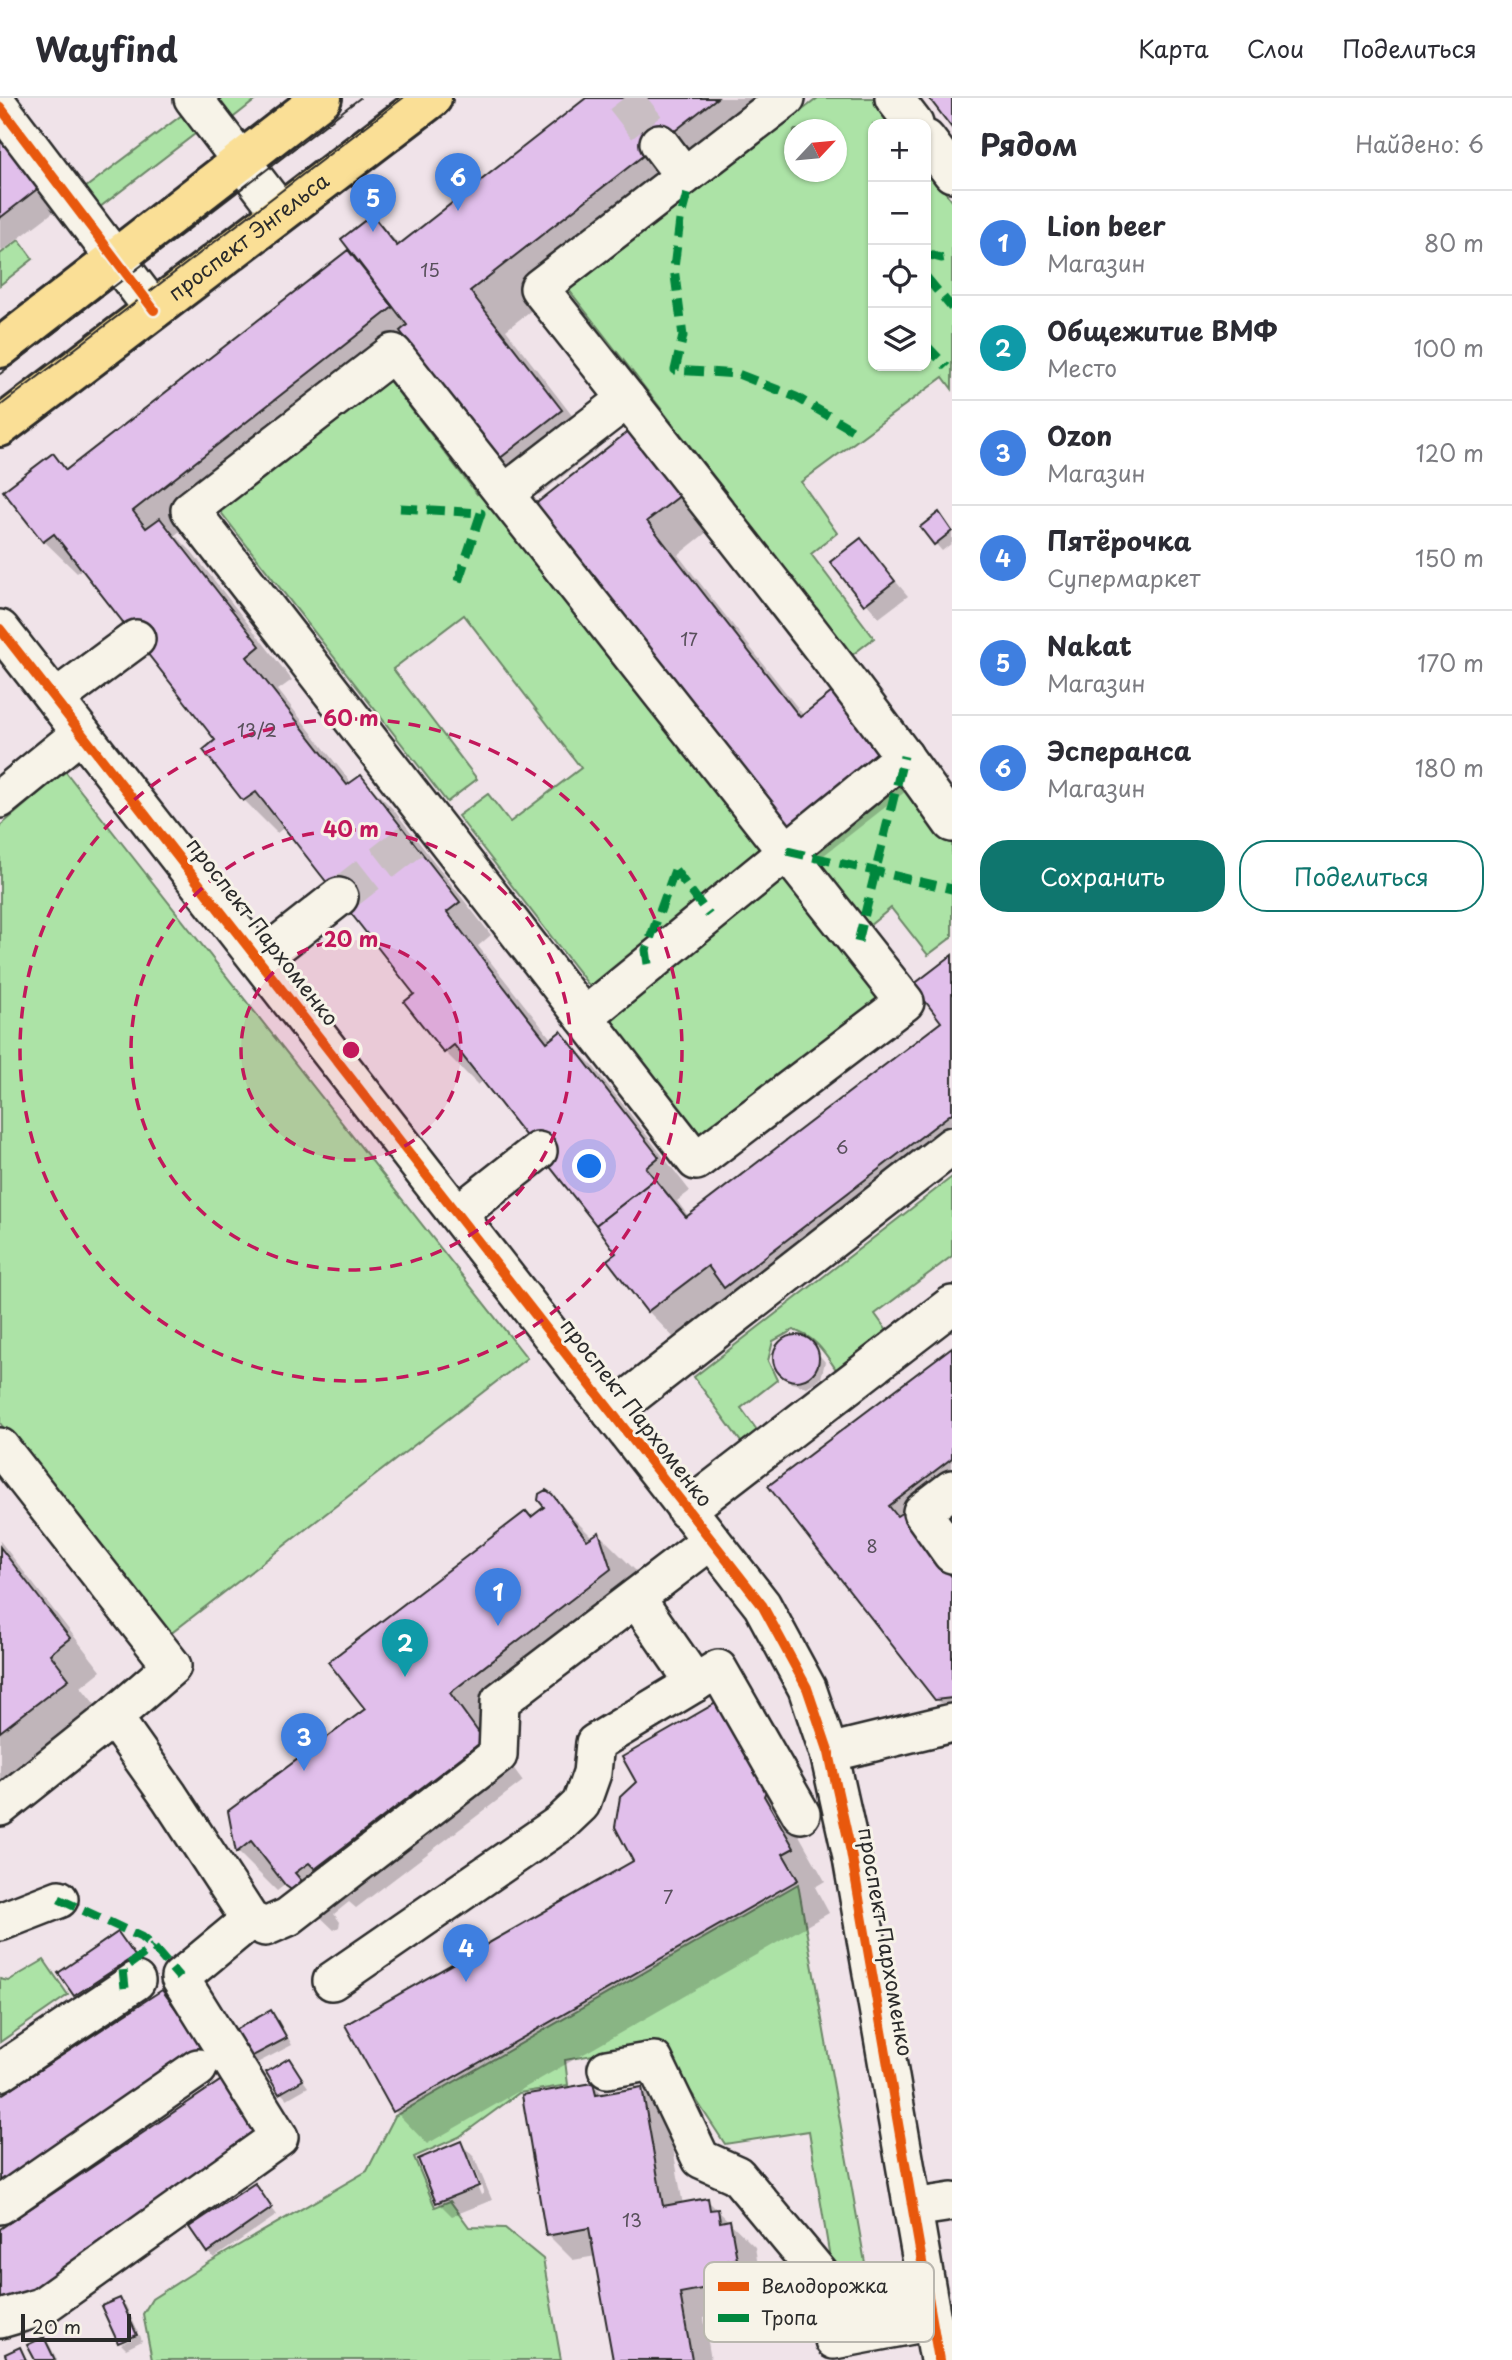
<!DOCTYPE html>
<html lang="ru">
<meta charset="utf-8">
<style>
:root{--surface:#fff;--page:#f2f2f3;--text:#2b2b33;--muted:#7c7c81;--line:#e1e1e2;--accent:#0f766e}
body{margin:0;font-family:"Playpen Sans",sans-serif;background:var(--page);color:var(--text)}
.controls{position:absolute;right:21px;top:21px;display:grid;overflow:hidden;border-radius:14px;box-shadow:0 2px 5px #0004}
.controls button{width:63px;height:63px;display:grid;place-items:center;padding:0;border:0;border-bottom:2px solid var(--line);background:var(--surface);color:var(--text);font:35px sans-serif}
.compass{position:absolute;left:784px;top:21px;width:63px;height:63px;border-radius:50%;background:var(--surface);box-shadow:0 2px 5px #0004;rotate:64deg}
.scale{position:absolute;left:21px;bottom:18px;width:110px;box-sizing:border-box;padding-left:7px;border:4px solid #2b2b2b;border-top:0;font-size:19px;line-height:24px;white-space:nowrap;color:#2b2b2b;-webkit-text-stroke:5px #f7f3e8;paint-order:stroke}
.you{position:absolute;left:590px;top:1069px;width:24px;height:24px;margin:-18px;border:5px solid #fff;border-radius:50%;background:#1a73e8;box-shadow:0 0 0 10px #1a73e833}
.badge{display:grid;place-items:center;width:46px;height:46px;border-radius:50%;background:var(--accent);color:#fff;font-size:23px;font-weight:700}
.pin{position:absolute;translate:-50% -58px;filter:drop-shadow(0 2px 4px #0008)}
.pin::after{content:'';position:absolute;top:37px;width:24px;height:21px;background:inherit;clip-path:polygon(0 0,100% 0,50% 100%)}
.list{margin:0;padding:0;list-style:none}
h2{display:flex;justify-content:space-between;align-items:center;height:91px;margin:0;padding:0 28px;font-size:30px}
h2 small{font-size:23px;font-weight:400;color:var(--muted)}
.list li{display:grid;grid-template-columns:46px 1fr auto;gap:21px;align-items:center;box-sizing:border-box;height:105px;padding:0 28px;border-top:2px solid var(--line)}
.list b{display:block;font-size:26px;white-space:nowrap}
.list p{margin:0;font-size:23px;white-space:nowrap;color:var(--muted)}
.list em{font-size:23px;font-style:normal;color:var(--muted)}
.actions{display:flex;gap:14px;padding:21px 28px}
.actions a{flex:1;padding:16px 0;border:2px solid var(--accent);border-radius:28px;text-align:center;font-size:24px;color:var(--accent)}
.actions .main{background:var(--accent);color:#fff}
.icon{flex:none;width:38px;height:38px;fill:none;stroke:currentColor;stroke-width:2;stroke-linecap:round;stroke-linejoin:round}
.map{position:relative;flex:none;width:952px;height:2262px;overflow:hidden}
header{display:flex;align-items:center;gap:42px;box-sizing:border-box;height:98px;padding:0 35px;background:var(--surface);border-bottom:2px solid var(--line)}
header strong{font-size:33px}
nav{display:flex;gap:38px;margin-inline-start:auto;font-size:24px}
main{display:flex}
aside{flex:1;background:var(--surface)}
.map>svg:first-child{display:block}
</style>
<header>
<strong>Wayfind</strong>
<nav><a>Карта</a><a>Слои</a><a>Поделиться</a></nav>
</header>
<main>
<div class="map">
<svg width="952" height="2262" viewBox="0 0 952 2262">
<rect width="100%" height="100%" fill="#f0e3e9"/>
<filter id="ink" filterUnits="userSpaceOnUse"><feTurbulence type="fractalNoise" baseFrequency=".0143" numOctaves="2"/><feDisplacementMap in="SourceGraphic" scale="14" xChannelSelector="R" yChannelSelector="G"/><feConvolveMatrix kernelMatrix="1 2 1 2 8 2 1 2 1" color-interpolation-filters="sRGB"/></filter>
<g filter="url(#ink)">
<g fill="#ace3a6" stroke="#6c8768" stroke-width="2" fill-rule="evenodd">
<path d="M209,0H258L225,26Z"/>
<path d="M818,0H873L893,26H873V268H926V69L952,103V291L943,279L801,384L837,435L811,456L874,540L852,557L569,192ZM794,32H836V74H794Z"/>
<path d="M190,11L204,29L100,109L85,90Z"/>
<path d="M19,142L33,161L0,187V156Z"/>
<path d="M384,276L477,396L487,387L775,750L598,899L458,718L488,696L510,724L581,670L464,517L393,571L477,681L447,704L216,408Z"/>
<path d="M65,673L527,1260L165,1540L0,1325V728Z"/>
<path d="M906,675L952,739V839L928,857L891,810L858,837L797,758Z"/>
<path d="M786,765L893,902L697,1054L595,921Z"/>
<path d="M952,1079V1158L875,1216L890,1237L839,1276C826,1257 817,1239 793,1232L773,1243L768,1263L777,1282L741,1310L765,1343L749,1355L694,1279Z"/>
<path d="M798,1786L873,2210L814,2163L830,2160L809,2033L725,2046L659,1945L565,1962L568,1987L519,1995L459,2039L414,2059L435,2109L450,2103L469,2129L505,2130L543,2161L561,2262H152L143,2216L152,2201L208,2165L367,2073L395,2018Z"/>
<path d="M44,1862L68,1897L0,1944V1881L8,1883Z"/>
</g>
<g fill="#0003" fill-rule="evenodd">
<path d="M589,0H803L506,232L598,351L539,397L501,360L415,250L175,437L192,454L292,582L278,592L352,686L361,679L393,711L491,837L478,848L552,942L561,936L593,968L690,1093L677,1103L689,1119L943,924L952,859V1072L757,1221L680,1246L648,1213L619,1156L484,982L478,987L445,954L406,904L417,896L286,728L277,735L244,702L205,652L218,643L83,471L77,475L44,443L53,357L68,373L354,160L372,119L400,147Z"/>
<path d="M0,31L60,109L2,153L0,151Z"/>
<path d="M630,334L712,430L678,457L804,618L915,686L819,761L787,729L536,408Z"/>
<path d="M945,423L952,432V445L942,453L922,430Z"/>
<path d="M861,442L908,498L879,520L832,464Z"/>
<path d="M793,1239H801L808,1243L825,1264L821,1280L807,1289L791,1285L778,1271L775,1263L779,1248Z"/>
<path d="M952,1251V1417L924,1438L952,1471V1617L936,1601L771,1388Z"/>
<path d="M551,1398L593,1440L599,1436L639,1476L650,1512L488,1635L523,1683L356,1810L349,1804L334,1816L340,1824L339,1829L334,1832L286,1786L277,1793L238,1754L230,1714L367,1611L532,1421L546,1410Z"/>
<path d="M0,1443L101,1573L81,1589L101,1614L0,1692Z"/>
<path d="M723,1603L825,1783L815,1789L829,1815L427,2046L395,2013L347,1928L635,1764Z"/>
<path d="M118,1837L148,1872L89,1911L75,1897Z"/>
<path d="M271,1914L278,1921L292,1947L257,1965L250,1959Z"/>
<path d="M289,1962L308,1989L287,2001L281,1995Z"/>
<path d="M593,1987L604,1997L641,1991L667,2016L683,2107L707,2102L755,2149L761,2186L751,2187L753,2200L745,2201L747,2212L704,2220L711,2262H615L596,2158L573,2162L548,2137Z"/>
<path d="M460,2045L474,2059L492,2102L452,2118L438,2104L420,2062ZM465,2059H469L484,2095L481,2097Z"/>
<path d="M255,2087L277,2117L214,2160L208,2154Z"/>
<path d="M119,2202L126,2208L138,2234L120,2244L103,2209Z"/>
<path d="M140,2237L142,2243L126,2251L121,2246Z"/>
<path d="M44,2241L50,2248L57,2262H37Z"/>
</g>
<g fill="#e1bfeb" stroke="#2b2b2b" stroke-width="2">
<path d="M586,0H717L470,193L562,312L499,361L400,233L407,227L341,141L372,117L397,148Z"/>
<path d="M929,0H952V30Z"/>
<path d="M0,34L41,88L0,120Z"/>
<path d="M348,152L393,209L133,413L146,430L160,420L260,548L247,559L347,687L361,677L460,804L447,814L498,881L547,944L561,933L659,1059L646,1070L655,1081L596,1127L454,947L444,955L404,904L414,896L256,694L243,703L203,652L215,642L54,436L43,444L3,393L53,355L66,372Z"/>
<path d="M630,332L681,397L647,423L800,619L836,591L884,652L785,730L533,408Z"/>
<path d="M939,414L952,433L934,447L920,429Z"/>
<path d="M861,440L895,483L864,507L830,464Z"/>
<path d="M952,857V1015L724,1190L708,1168L647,1214L607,1162L616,1155L596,1127L655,1081L686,1119L941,924L913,887Z"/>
<circle cx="796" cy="1260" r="23"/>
<path d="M952,1249V1360L889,1408L897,1418L903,1414L952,1479V1600L935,1602L768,1388Z"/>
<path d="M546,1392L552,1396L587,1442L599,1434L611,1471L450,1595L484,1642L315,1771L309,1765L295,1775L301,1782L300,1789L293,1793L286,1788L251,1743L236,1755L228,1713L365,1611L328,1564L526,1413L531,1419L544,1409L538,1402L539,1396Z"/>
<path d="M0,1449L70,1540L50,1556L69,1581L0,1634Z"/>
<path d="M723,1601L768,1688L764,1698L794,1750L783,1756L798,1782L393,2014L345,1927L633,1763L615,1729L620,1699L636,1684L622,1659Z"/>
<path d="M118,1834L135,1858L74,1898L58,1875Z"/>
<path d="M162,1892L205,1951L0,2089V1998Z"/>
<path d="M271,1912L287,1940L249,1960L233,1933Z"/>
<path d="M289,1960L303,1982L279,1996L266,1974Z"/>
<path d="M223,1981L262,2038L16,2209L0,2211V2131Z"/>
<path d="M593,1985L596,1997L642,1989L663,2108L708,2100L710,2112L718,2111L720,2124L730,2122L737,2161L727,2163L729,2175L721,2176L723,2187L680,2195L692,2262H613L589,2130L546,2138L522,1997Z"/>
<path d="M461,2043L479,2088L436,2105L418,2061Z"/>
<path d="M255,2085L272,2110L207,2155L189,2129Z"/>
<path d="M120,2200L137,2237L118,2245L101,2208Z"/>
<path d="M44,2239L55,2262H35L27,2247Z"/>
<path d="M20,2249L26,2262H7L5,2256Z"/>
</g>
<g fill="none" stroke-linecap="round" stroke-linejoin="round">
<g stroke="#c9bec3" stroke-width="37" stroke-dasharray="37 18" stroke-linecap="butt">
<path d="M624,0L659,45"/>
<path d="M339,799L412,742"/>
</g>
<g stroke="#2b2b2b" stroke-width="42">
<g id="minor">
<path d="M193,0L281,115"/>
<path d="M894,0L914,26"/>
<path d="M0,9L154,212"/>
<path d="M926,41L952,75"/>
<path d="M659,45L684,78"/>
<path d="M393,255L905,904L696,1063L190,412Z"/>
<path d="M627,301C737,441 849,580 952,725"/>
<path d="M504,396L627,301L539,190L786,0"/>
<path d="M0,531L762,1507L807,1590L829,1655L851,1754L939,2262"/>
<path d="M55,601L136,541"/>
<path d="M0,701L81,635"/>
<path d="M259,862L339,799"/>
<path d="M584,919L904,658"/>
<path d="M458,1116L538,1053"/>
<path d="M611,1314L952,1048"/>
<path d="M0,1349L172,1568L113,1619L0,1709"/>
<path d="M952,1391L922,1414L952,1456"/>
<path d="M686,1412L952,1207"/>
<path d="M636,1500L695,1585"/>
<path d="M113,1619L169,1698L250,1822L265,1829L288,1819L498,1657L500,1603L710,1443"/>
<path d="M829,1655L952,1625"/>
<path d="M0,1824L59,1801"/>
<path d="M332,1883L561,1725L581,1706L592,1675L595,1645L718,1571L801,1716"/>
<path d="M607,1971L654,1963L701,2061L737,2077L821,2178L834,2242L933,2223"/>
<path d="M0,1974L136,1883"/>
<path d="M0,2107L198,1970"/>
<path d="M913,2110L952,2104"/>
<path d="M0,2221L41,2209L279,2039L180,1880L250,1822"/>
</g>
</g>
<g stroke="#2b2b2b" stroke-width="44">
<g id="major">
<path d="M0,250L322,0"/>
<path id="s1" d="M0,329L432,0"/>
</g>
</g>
<use href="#minor" stroke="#f7f3e8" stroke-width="37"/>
<use href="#major" stroke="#fadf96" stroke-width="38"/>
<g stroke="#2b2b2b" stroke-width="2">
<path d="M0,276L360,0"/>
<path d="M0,308L403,0"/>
</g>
<g stroke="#00873e" stroke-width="9" stroke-dasharray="18 9" stroke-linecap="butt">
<path d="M687,96L680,122L674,170L683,238L675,272L738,276L796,299L856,334"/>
<path d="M926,156L941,160L952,158"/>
<path d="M926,179L952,210"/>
<path d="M926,247L947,269"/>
<path d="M400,410L481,415L458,484"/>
<path d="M787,753L952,791"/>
<path d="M675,772L709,817"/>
<path d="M858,844L904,658"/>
<path d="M648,866L646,852L675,772"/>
<path d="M59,1801L141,1839L153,1849L180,1880"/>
<path d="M125,1890L123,1871L153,1849"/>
</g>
<g stroke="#f7f3e8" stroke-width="15">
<g id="cycleway">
<path d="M0,9L154,212"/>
<path d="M0,531L762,1507L807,1590L829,1655L851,1754L939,2262"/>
</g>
</g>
<use href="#cycleway" stroke="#e8590c" stroke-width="10"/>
</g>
</g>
<circle cx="351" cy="952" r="110" fill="#c2185b" fill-opacity=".12"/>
<g fill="none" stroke="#c2185b" stroke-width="3.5" stroke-dasharray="12 9">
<circle cx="351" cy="952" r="110"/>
<circle cx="351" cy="952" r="220"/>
<circle cx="351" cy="952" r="331"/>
</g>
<g text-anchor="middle" stroke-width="6" stroke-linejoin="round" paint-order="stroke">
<g font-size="18" fill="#58505b">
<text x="430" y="179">15</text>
<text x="689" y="548">17</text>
<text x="257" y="639">13/2</text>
<text x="842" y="1056">6</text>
<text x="872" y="1455">8</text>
<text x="668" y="1806">7</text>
<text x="632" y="2129">13</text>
</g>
<g font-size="21" fill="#2b2b2b" stroke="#f7f3e8">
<text dy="7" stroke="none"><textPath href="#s1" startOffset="313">проспект Энгельса</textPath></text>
<text transform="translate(262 834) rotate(52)" y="7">проспект Пархоменко</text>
<text transform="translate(636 1315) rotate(52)" y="7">проспект Пархоменко</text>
<text transform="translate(885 1844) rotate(80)" y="7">проспект Пархоменко</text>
</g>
</g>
<rect x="704" y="2164" width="230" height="80" rx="10" fill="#f7f3e8" stroke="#bab7af" stroke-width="2"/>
<rect x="718" y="2184" width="31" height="9" fill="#e8590c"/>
<rect x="718" y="2216" width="31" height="8" fill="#00873e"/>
<g font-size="19" fill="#2b2b2b">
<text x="761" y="2195">Велодорожка</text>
<text x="761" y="2227">Тропа</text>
</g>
<circle cx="351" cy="952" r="10" fill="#c2185b" stroke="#f7f3e8" stroke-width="3.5"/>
<g font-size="21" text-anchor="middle" font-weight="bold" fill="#c2185b" stroke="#f7f3e8" stroke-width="6" stroke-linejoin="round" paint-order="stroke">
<text x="351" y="628">60 m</text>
<text x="351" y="739">40 m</text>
<text x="351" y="849">20 m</text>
</g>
</svg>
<div class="controls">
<button>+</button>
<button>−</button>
<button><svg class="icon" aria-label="locate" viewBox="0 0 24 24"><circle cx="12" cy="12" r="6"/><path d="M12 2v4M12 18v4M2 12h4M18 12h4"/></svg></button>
<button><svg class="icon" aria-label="layers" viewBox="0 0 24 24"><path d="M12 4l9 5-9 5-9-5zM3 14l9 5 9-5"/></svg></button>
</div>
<svg class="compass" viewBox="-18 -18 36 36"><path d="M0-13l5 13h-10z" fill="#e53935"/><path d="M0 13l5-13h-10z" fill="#7c7c81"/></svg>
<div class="scale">20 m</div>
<div class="you"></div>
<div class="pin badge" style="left:498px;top:1528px;background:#3f7fe0">1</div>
<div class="pin badge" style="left:405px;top:1579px;background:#0f9aa8">2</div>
<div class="pin badge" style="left:304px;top:1673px;background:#3f7fe0">3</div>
<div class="pin badge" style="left:466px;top:1884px;background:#3f7fe0">4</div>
<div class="pin badge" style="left:373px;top:134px;background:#3f7fe0">5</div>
<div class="pin badge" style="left:458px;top:113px;background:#3f7fe0">6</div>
</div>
<aside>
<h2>Рядом<small>Найдено: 6</small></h2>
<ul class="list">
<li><span class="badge" style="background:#3f7fe0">1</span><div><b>Lion beer</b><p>Магазин</p></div><em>80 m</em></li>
<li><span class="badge" style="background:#0f9aa8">2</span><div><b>Общежитие ВМФ</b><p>Место</p></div><em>100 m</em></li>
<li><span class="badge" style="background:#3f7fe0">3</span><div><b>Ozon</b><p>Магазин</p></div><em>120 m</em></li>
<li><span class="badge" style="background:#3f7fe0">4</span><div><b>Пятёрочка</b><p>Супермаркет</p></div><em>150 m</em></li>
<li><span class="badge" style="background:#3f7fe0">5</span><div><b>Nakat</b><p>Магазин</p></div><em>170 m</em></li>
<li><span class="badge" style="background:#3f7fe0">6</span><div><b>Эсперанса</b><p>Магазин</p></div><em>180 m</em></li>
</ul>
<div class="actions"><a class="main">Сохранить</a><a>Поделиться</a></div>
</aside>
</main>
